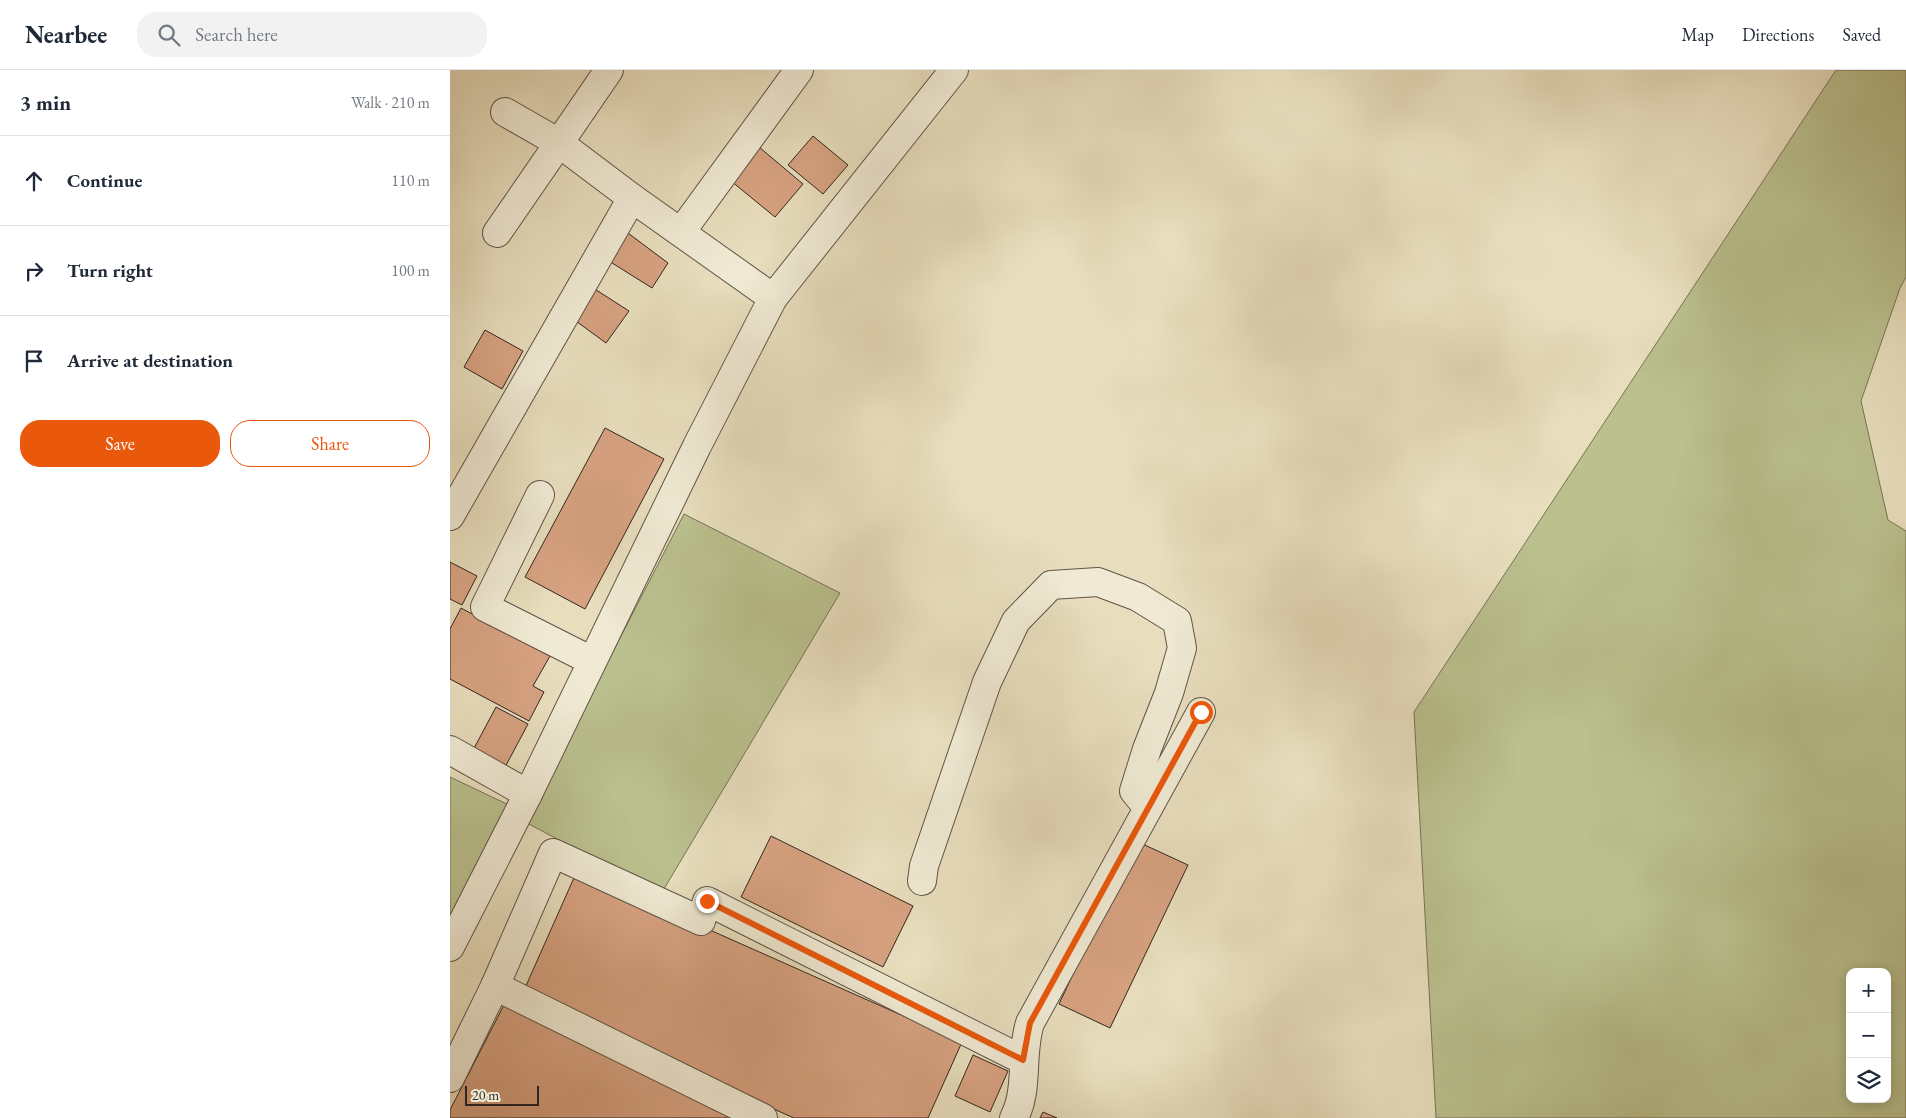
<!DOCTYPE html>
<meta charset="utf-8">
<style>
:root{--surface:#fff;--page:#f2f2f3;--text:#1f2937;--muted:#747a83;--line:#e0e1e3;--accent:#ea580c}
body{margin:0;font-family:"EB Garamond",serif;background:var(--page);color:var(--text)}
.controls{position:absolute;right:15px;bottom:15px;display:grid;overflow:hidden;border-radius:10px;box-shadow:0 2px 12px #0003}
.controls button{width:45px;height:45px;display:grid;place-items:center;padding:0;border:0;border-bottom:1px solid var(--line);background:var(--surface);color:var(--text);font:25px sans-serif}
.scale{position:absolute;left:15px;bottom:12px;width:74px;box-sizing:border-box;padding-left:5px;border:2px solid #322621;border-top:0;font-size:14px;line-height:18px;white-space:nowrap;color:#322621;-webkit-text-stroke:4px #f0ead4;paint-order:stroke}
.stop{position:absolute;width:15px;height:15px;margin:-11px;border:4px solid #ea580c;border-radius:50%;background:#fff}
.stop.end{background:#ea580c;border-color:#fff;box-shadow:0 1px 5px #0008}
.list{margin:0;padding:0;list-style:none}
h2{display:flex;justify-content:space-between;align-items:center;height:65px;margin:0;padding:0 20px;font-size:21px}
h2 small{font-size:16px;font-weight:400;color:var(--muted)}
.list li{display:grid;grid-template-columns:32px 1fr auto;gap:15px;align-items:center;box-sizing:border-box;height:90px;padding:0 20px;border-top:1px solid var(--line)}
.list b{display:block;font-size:19px;white-space:nowrap}
.list em{font-size:16px;font-style:normal;color:var(--muted)}
.actions{display:flex;gap:10px;padding:15px 20px}
.actions a{flex:1;padding:11px 0;border:1px solid var(--accent);border-radius:20px;text-align:center;font-size:18px;color:var(--accent)}
.actions .main{background:var(--accent);color:#fff}
.icon{flex:none;width:28px;height:28px;fill:none;stroke:currentColor;stroke-width:2;stroke-linecap:round;stroke-linejoin:round}
.map{position:relative;flex:none;width:1456px;height:1048px;overflow:hidden}
header{display:flex;align-items:center;gap:30px;box-sizing:border-box;height:70px;padding:0 25px;background:var(--surface);border-bottom:1px solid var(--line)}
header strong{font-size:24px}
nav{display:flex;gap:28px;margin-inline-start:auto;font-size:18px}
.search{width:350px;height:45px;background:var(--page);display:flex;align-items:center;gap:12px;box-sizing:border-box;padding:0 18px;border-radius:20px;color:var(--muted);font-size:19px}
main{display:flex}
aside{flex:1;background:var(--surface)}
.map>svg:first-child{display:block}
</style>
<header>
<strong>Nearbee</strong>
<div class="search"><svg class="icon" aria-label="search" viewBox="0 0 24 24"><circle cx="10" cy="10" r="6"/><path d="M15 15l6 6"/></svg>Search here</div>
<nav><a>Map</a><a>Directions</a><a>Saved</a></nav>
</header>
<main>
<aside>
<h2>3 min<small>Walk · 210 m</small></h2>
<ul class="list">
<li><svg class="icon" aria-label="ahead" viewBox="0 0 24 24"><path d="M12 20V5M6 11l6-6 6 6"/></svg><div><b>Continue</b></div><em>110 m</em></li>
<li><svg class="icon" aria-label="right" viewBox="0 0 24 24"><path d="M7 20v-9h11M14 6l5 5-5 5"/></svg><div><b>Turn right</b></div><em>100 m</em></li>
<li><svg class="icon" aria-label="arrive" viewBox="0 0 24 24"><path d="M6 21V4h12l-3 4 3 4H6"/></svg><div><b>Arrive at destination</b></div></li>
</ul>
<div class="actions"><a class="main">Save</a><a>Share</a></div>
</aside>
<div class="map">
<svg width="1456" height="1048" viewBox="0 0 1456 1048">
<rect width="100%" height="100%" fill="#e8debd"/>
<filter id="stains"><feTurbulence type="fractalNoise" baseFrequency=".004" numOctaves="4"/><feColorMatrix values="0 0 0 0 .2 0 0 0 0 .09 0 0 0 0 .02 0 0 0 .5 -.17"/></filter>
<radialGradient id="worn" r=".72"><stop offset=".6" stop-color="#630" stop-opacity="0"/><stop offset="1" stop-color="#630" stop-opacity=".3"/></radialGradient>
<g fill="#bac08e" stroke="#767358" fill-rule="evenodd">
<path d="M1386,0H1456V207L1450,218L1411,331L1438,450L1456,461V1048H986L964,642ZM1400,902H1437V1029H1400Z"/>
<path d="M234,444L390,523L211,824L75,752Z"/>
<path d="M0,707L61,736L0,851Z"/>
</g>
<g fill="#d7a281" stroke="#322621">
<path d="M363,66L398,95L373,124L338,95Z"/>
<path d="M309,77L353,114L325,147L281,111Z"/>
<path d="M178,163L218,193L202,218L159,191Z"/>
<path d="M140,216L179,241L156,273L119,246Z"/>
<path d="M35,260L73,281L52,319L14,297Z"/>
<path d="M155,358L214,389L135,539L75,507Z"/>
<path d="M0,492L27,506L12,535L0,529Z"/>
<path d="M11,538L100,586L83,616L94,622L79,651L0,609V559Z"/>
<path d="M46,637L78,654L53,701L21,684Z"/>
<path d="M321,766L463,836L433,897L291,827Z"/>
<path d="M686,771L738,795L660,958L609,934Z"/>
<path d="M127,801L512,972L478,1048H344L71,927Z"/>
<path d="M57,929L293,1048H0V1040Z"/>
<path d="M523,985L558,1001L540,1042L505,1026Z"/>
<path d="M593,1042L607,1048H590Z"/>
</g>
<g fill="none" stroke-linecap="round" stroke-linejoin="round">
<g stroke="#605448" stroke-width="30">
<g id="minor">
<path d="M159,0L109,73L182,128L323,228"/>
<path d="M231,162L349,0"/>
<path d="M47,163L109,73L55,42"/>
<path d="M90,425L35,537L142,591"/>
<path d="M0,446L182,128"/>
<path d="M0,680L78,724"/>
<path d="M472,811L474,796L537,612L566,551L601,515L648,512L688,527L727,551L732,578L719,623L697,679L684,721L698,738"/>
<path d="M0,877L78,724L247,376L323,228L504,0"/>
<path d="M45,916L313,1048"/>
<path d="M0,1008L45,916L103,783L251,851L257,831L573,990"/>
<path d="M564,1048C579,1020 570,984 580,953L751,642"/>
</g>
</g>
<use href="#minor" stroke="#f0ead4" stroke-width="28"/>
</g>
<g fill="none" stroke-linecap="round" stroke-linejoin="round">
<path stroke="#ea580c" stroke-width="6" d="M257,831L573,990L580,953L751,642"/>
</g>
<rect width="100%" height="100%" filter="url(#stains)"/>
<rect width="100%" height="100%" fill="url(#worn)"/>
</svg>
<div class="controls">
<button>+</button>
<button>−</button>
<button><svg class="icon" aria-label="layers" viewBox="0 0 24 24"><path d="M12 4l9 5-9 5-9-5zM3 14l9 5 9-5"/></svg></button>
</div>
<div class="scale">20 m</div>
<div class="stop" style="left:751px;top:642px"></div>
<div class="stop end" style="left:257px;top:831px"></div>
</div>
</main>
